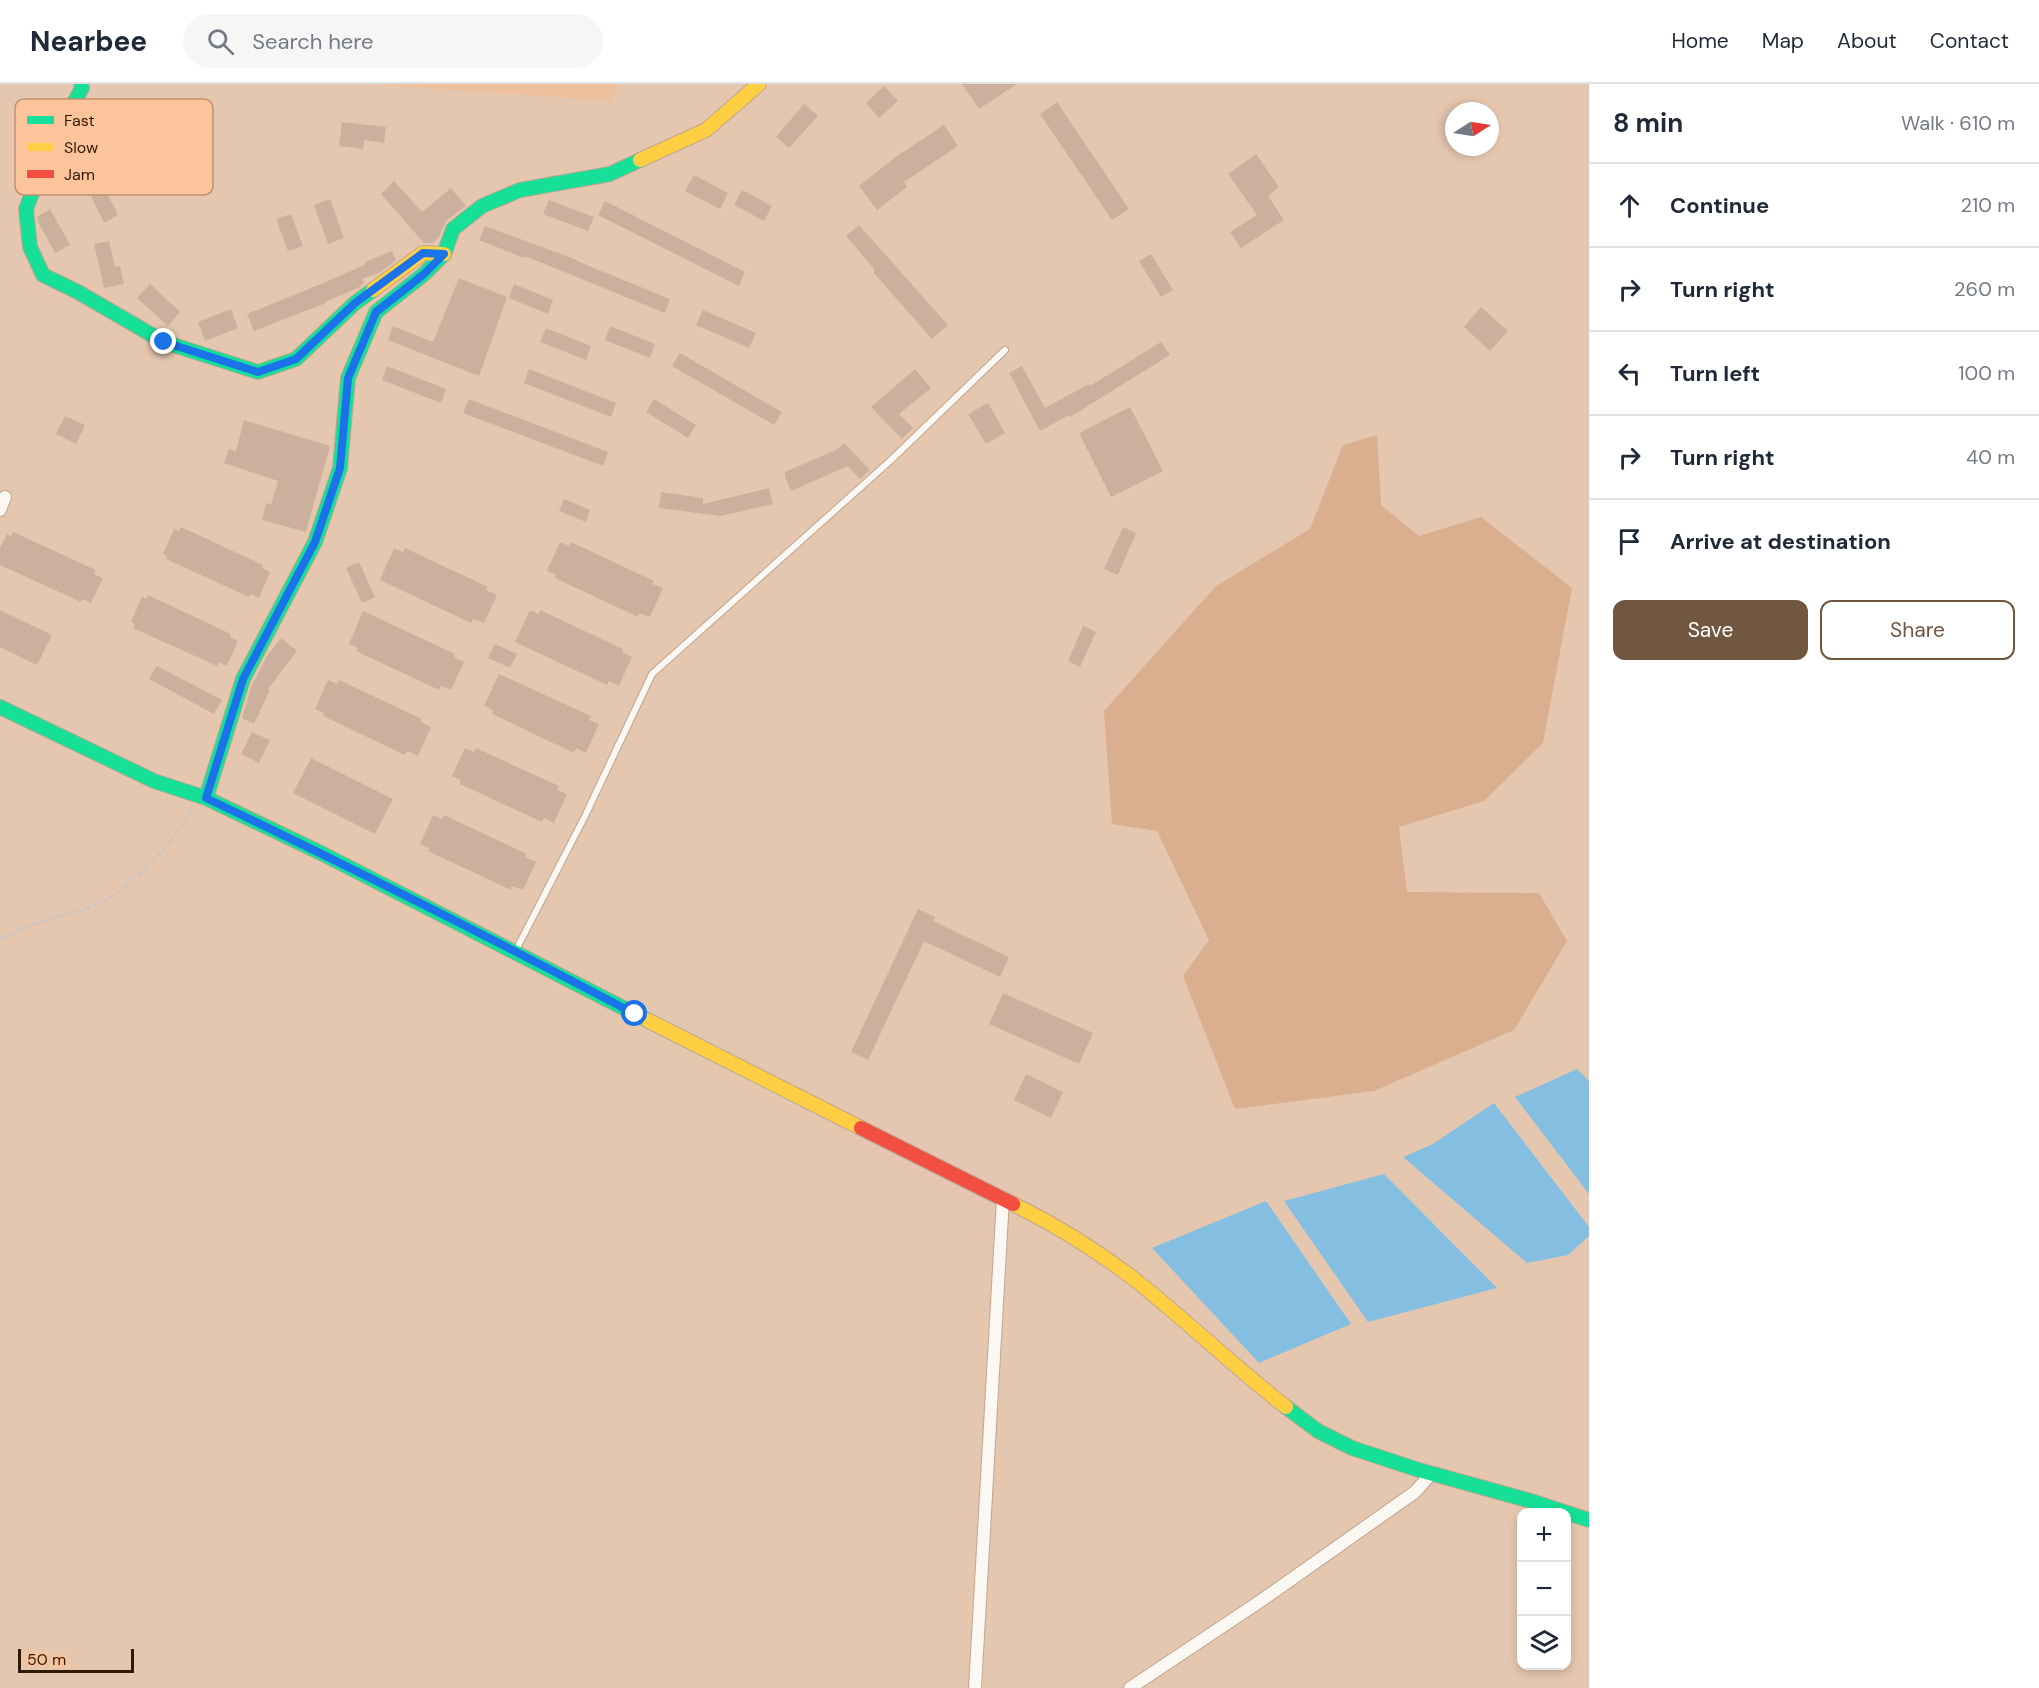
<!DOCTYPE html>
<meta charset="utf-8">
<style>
:root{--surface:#fff;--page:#f6f6f7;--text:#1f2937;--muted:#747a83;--line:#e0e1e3;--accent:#715640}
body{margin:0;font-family:"DM Sans",sans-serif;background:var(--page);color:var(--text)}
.controls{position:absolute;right:18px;bottom:18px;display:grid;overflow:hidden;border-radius:12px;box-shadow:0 3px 9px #0003}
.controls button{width:54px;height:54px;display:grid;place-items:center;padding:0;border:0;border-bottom:2px solid var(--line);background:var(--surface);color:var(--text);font:30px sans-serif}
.compass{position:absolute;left:1445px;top:18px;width:54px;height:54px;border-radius:50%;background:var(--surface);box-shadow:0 3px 9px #0003;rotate:78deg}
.scale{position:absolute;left:18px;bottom:15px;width:116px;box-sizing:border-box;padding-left:6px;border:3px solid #321903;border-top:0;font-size:16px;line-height:21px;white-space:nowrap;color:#321903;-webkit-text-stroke:4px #fbc49a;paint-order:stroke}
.stop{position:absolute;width:18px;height:18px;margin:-14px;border:4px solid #1a73e8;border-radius:50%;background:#fff}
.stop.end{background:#1a73e8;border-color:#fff;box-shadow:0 2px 6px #0008}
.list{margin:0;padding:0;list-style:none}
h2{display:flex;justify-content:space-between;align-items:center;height:78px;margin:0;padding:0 24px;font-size:26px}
h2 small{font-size:20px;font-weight:400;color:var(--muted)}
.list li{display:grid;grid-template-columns:39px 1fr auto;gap:18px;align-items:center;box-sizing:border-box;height:84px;padding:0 24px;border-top:2px solid var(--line)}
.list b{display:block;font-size:22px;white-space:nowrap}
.list em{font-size:20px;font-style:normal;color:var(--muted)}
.actions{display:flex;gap:12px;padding:18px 24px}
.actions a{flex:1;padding:14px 0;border:2px solid var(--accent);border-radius:12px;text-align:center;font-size:21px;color:var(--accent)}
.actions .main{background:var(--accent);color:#fff}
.icon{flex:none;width:33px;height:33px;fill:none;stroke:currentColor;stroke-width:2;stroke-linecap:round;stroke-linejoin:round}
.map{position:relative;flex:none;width:1589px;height:1604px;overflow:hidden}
header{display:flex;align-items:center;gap:36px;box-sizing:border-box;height:84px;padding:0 30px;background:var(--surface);border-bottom:2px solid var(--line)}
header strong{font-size:28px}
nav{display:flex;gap:33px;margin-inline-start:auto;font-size:21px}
.search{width:420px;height:54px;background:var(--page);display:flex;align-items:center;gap:15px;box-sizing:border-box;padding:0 21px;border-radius:33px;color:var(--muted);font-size:22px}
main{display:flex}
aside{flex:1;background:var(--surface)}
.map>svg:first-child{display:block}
</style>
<header>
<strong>Nearbee</strong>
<div class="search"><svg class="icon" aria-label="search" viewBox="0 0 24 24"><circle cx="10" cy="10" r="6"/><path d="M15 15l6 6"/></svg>Search here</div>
<nav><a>Home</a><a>Map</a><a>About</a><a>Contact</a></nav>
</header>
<main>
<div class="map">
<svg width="1589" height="1604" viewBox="0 0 1589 1604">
<rect width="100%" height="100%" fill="#e5c7b0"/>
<path fill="#efc09d" d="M369,0H619L611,17Z"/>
<path fill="#d9af90" d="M1377,351L1381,421L1419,452L1481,433L1572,504L1543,659L1484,717L1399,743L1407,808L1539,809L1567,857L1514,946L1374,1007L1235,1025L1183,892L1209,856L1157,747L1112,740L1104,627L1216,502L1310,445L1343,361Z"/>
<g fill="#84bfe1">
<path d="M1577,985L1589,997V1110L1515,1013Z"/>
<path d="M1494,1019L1589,1143V1152L1568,1171L1527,1179L1403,1073L1433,1060Z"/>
<path d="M1384,1090L1497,1204L1368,1238L1284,1117Z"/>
<path d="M1266,1117L1351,1240L1259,1279L1152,1164Z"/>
</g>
<g fill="#cbb19d">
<path d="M962,0H1017L979,25Z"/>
<path d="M884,2L898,17L879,34L866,19Z"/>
<path d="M1057,18L1129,125L1112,136L1040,30Z"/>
<path d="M804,20L818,32L789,64L776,53Z"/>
<path d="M342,38L386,43L384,59L364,56L363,65L339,62Z"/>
<path d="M944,41L958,62L904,98L907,103L877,126L859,102L897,72Z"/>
<path d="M1256,70L1279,103L1268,112L1284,136L1241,164L1230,148L1257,131L1228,90Z"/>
<path d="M694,91L728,109L720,125L685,107Z"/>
<path d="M394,97L422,128L451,104L466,122L446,137L439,153L433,159H424L381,110Z"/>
<path d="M105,105L118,131L104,139L91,112Z"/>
<path d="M742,106L772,122L764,137L734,121Z"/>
<path d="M330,115L344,154L328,160L314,121Z"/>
<path d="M549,116L594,133L588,147L543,130Z"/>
<path d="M605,117L745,188L739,202L598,131Z"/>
<path d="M50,125L70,161L55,169L38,138L37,133Z"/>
<path d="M291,130L303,162L288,167L276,135Z"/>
<path d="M859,141L948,241L932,255L873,188L875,186L846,152Z"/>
<path d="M485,142L577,176V177L670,215L665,229L525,172L524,174L479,156Z"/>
<path d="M109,157L115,183L120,182L124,200L104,204L94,160Z"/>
<path d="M392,167L396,176L379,189L362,195L364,199L358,204L325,218L326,219L254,247L247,230L326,198L366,180L365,178Z"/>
<path d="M1151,170L1173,206L1161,213L1139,177Z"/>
<path d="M459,194L507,213L479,292L388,256L393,242L433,258Z"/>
<path d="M150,200L180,228L168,242L137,214Z"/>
<path d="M514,200L553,216L548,230L509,214Z"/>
<path d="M1481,223L1508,247L1490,267L1464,243Z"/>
<path d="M231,225L238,244L205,257L198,238Z"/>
<path d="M703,226L756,249L749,264L696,241Z"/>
<path d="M610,242L655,260L650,274L605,256Z"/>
<path d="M546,244L591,262L586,276L540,258Z"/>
<path d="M1161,258L1170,271L1070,333L1069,331L1040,347L1009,289L1022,282L1045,324L1089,300L1090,302Z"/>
<path d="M680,269L782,328L774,341L672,282Z"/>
<path d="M387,282L446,305L441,319L382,296Z"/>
<path d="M529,285L616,319L611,333L524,299Z"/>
<path d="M915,285L931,304L899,330L913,344L902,355L871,323Z"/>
<path d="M469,315L608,368L603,382L463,329Z"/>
<path d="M654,315L696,341L688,354L646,328Z"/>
<path d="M988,319L1005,349L986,360L968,330Z"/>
<path d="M1130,323L1163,387L1111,413L1079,349Z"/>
<path d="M65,332L85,341L76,360L56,350Z"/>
<path d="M244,336L330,362L306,448L262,436L266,419L271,421L278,397L224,379L229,365L236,367Z"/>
<path d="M844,359L870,386L860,395L848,382L791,407L785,393V388L836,366Z"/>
<path d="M769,404L773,420L720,432L659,424L661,408L703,414V420Z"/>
<path d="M564,415L590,426L586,438L559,427Z"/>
<path d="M181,443L263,481L262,484L270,488L259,514L251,510L249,513L166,475L167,472L163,470L174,445L179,447Z"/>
<path d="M1123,443L1136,449L1118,491L1104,485Z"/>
<path d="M13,448L96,486L94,490L103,494L91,519L83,515L81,518L0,481V464L7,450L11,452Z"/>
<path d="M560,458L569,462L571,458L654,497L652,500L663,504L650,533L639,529L638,533L555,494L556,491L547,487Z"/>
<path d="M394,464L403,468L405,464L488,503L486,506L497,511L484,539L473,535L471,539L380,496Z"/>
<path d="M359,478L375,513L362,519L346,484Z"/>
<path d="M148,511L231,550L230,553L238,557L227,582L218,578L217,582L133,544L135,540L131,538L142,513L146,515Z"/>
<path d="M0,526L52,551L37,581L0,563Z"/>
<path d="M530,526L539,530L540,526L623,565L622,568L632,573L619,602L609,597L607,601L515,558Z"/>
<path d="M363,527L455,570L454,573L464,578L451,606L441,602L439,606L356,567L358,564L349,560Z"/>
<path d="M1083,542L1096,548L1080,583L1068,577Z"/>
<path d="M281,554L297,567L268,605L270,606L254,640L242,634L251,603L267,572Z"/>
<path d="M495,560L517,570L510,584L488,574Z"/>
<path d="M157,582L222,616L214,630L149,595Z"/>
<path d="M499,590L591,632L589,636L599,640L586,669L576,664L574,669L492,630L493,626L484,622Z"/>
<path d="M328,596L337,600L339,596L422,635L420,638L431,643L418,672L407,667L405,671L323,632L324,629L315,625Z"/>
<path d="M252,648L270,656L259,679L241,670Z"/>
<path d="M465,664L474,668L476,664L559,702L557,706L567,710L554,739L544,734L542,738L460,700L461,696L452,692Z"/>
<path d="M311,674L393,715L375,750L293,709Z"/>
<path d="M433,731L442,735L444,731L527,770L525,773L536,778L523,806L512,802L511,806L428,767L429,764L420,760Z"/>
<path d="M918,825L935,833L933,837L1009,873L1000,893L924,857L868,976L851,968Z"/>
<path d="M1003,909L1093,949L1079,980L989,940Z"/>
<path d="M1026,990L1063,1008L1051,1034L1014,1016Z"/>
</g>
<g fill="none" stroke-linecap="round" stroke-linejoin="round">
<g stroke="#bfa590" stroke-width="8">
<path id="lane" d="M516,866L585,732L652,590L891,376L1005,266"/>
</g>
<g stroke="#bfa590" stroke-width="14">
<g id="street">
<path d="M0,426L5,413"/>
<path d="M975,1604L1003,1114"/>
<path d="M1130,1604L1262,1516L1415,1408L1431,1390"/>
</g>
</g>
<g stroke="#bfa590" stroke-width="16">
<g id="fast">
<path d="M81,0L82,4L49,65L26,125L30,163L43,191L78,208L164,258L258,288L296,275L355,219L373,206"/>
<path d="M0,623L154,697L206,714L321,769L647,936"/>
<path d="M206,714L243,595L315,458L340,384L348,294L376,228L424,190L444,170L453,145L482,122L520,106L610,90L640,76"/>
<path d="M1286,1323L1318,1347L1352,1364L1419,1386L1531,1417L1589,1436"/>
</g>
</g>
<g stroke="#bfa590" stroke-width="16">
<g id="slow">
<path d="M640,76L706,46L759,0"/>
<path d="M373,206L423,169L444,170"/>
<path d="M647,936L861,1044"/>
<path d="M1013,1120C1056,1141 1096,1166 1134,1195C1186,1236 1233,1282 1286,1323"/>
</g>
</g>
<g stroke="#bfa590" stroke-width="16">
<path id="jam" d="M861,1044L1013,1120"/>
</g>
<path stroke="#d0c6bf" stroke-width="3" stroke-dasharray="6 3" stroke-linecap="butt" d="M0,855C17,847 34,839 52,834C68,829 85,827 100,819C131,804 178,755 192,724"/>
<use href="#lane" stroke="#fbf7f3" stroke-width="6"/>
<use href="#street" stroke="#fbf7f3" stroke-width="12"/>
<use href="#fast" stroke="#16e098" stroke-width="14"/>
<use href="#slow" stroke="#ffcf43" stroke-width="14"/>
<use href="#jam" stroke="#f24e42" stroke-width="14"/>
</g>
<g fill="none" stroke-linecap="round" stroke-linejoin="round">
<path stroke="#1a73e8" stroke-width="8" d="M164,258L258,288L296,275L355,219L423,169L444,170L424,190L376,228L348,294L340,384L315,458L243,595L206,714C351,783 493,855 635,930"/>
</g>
<rect x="15" y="15" width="198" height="96" rx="9" fill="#fbc49a" stroke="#bf916d" stroke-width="1.5"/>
<rect x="27" y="32" width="27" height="8" fill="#16e098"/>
<rect x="27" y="59" width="27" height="8" fill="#ffcf43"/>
<rect x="27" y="86" width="27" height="8" fill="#f24e42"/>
<g font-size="16" fill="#321903">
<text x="64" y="42">Fast</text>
<text x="64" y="69">Slow</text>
<text x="64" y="96">Jam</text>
</g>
</svg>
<div class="controls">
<button>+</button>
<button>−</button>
<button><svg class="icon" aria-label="layers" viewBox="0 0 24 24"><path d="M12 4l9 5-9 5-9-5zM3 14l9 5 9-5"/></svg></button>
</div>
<svg class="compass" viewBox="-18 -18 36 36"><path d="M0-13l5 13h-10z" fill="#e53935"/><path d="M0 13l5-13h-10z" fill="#747a83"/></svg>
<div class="scale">50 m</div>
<div class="stop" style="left:635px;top:930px"></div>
<div class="stop end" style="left:164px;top:258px"></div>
</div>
<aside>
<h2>8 min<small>Walk · 610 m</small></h2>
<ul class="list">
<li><svg class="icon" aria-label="ahead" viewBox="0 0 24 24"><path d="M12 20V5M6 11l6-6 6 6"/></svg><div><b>Continue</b></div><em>210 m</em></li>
<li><svg class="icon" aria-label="right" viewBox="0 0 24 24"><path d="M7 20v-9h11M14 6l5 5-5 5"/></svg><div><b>Turn right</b></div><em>260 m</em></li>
<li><svg class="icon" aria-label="left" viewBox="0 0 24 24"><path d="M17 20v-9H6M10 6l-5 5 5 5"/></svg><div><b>Turn left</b></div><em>100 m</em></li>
<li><svg class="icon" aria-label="right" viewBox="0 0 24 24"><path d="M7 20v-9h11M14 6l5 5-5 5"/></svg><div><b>Turn right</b></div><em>40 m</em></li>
<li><svg class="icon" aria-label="arrive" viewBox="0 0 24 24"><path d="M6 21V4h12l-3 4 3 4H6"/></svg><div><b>Arrive at destination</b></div></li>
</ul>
<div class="actions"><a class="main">Save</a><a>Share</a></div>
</aside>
</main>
